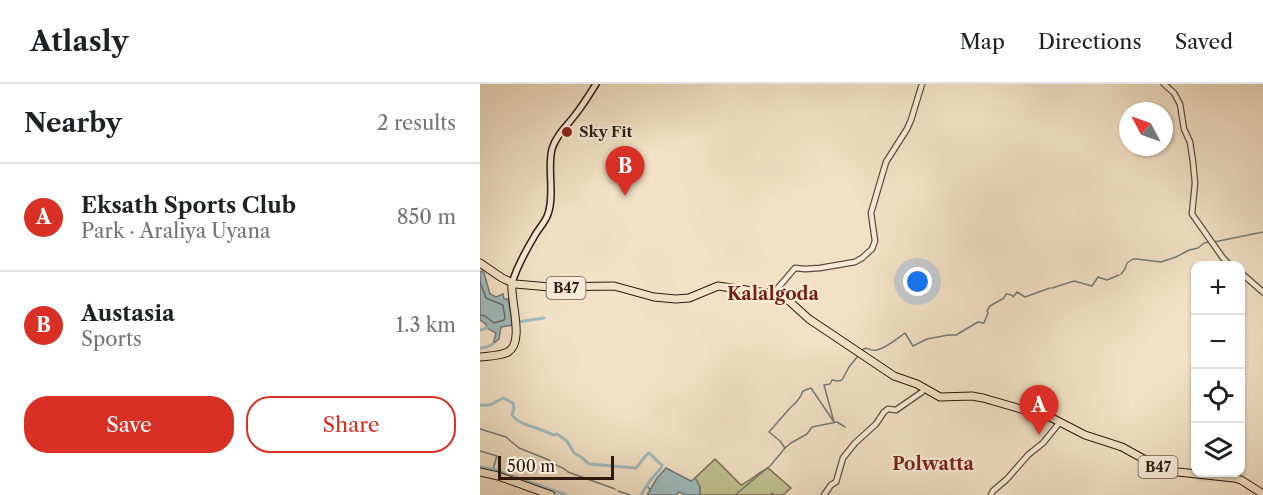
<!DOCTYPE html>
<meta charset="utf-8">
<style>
:root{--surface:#fff;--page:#f6f6f6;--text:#202124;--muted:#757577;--line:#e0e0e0;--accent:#d93025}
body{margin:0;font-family:"Libre Caslon Text",serif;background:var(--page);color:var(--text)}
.controls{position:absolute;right:18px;bottom:18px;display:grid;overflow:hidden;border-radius:12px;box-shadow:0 2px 4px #0004}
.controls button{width:54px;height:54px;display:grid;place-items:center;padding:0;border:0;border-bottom:2px solid var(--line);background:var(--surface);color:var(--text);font:30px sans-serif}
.compass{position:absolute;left:639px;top:18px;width:54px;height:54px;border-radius:50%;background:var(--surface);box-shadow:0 2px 4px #0004;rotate:311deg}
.scale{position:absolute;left:18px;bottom:15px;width:116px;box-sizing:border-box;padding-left:6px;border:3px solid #2f190f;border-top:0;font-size:16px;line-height:21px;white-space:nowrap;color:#2f190f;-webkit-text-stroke:4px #f7ecd9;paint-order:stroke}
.you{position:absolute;left:438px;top:198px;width:21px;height:21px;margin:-15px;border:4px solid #fff;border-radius:50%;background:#1a73e8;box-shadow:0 0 0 9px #1a73e833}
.badge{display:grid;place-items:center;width:39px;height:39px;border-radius:50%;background:var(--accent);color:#fff;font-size:20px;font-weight:700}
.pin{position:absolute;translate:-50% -50px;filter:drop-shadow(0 2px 3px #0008)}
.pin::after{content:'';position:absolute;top:32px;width:21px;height:18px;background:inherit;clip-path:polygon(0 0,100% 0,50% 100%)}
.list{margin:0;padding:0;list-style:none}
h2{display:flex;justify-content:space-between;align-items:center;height:78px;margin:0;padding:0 24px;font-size:26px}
h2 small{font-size:20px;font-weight:400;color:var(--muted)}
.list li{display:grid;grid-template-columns:39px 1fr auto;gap:18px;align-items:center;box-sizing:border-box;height:108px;padding:0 24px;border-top:2px solid var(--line)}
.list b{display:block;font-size:22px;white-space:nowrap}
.list p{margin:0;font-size:20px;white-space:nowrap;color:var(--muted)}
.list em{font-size:20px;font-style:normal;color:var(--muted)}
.actions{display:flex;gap:12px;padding:18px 24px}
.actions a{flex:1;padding:14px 0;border:2px solid var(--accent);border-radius:24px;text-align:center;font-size:21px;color:var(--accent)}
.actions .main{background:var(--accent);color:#fff}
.icon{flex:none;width:33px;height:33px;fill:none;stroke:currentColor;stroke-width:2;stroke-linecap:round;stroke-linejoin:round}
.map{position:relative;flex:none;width:783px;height:411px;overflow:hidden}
header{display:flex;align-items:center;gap:36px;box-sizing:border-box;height:84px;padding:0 30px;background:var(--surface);border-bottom:2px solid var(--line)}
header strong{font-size:28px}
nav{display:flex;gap:33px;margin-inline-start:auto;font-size:21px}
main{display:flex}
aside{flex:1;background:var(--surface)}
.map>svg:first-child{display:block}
</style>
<header>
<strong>Atlasly</strong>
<nav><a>Map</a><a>Directions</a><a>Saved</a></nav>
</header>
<main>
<aside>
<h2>Nearby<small>2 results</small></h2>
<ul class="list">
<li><span class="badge">A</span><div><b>Eksath Sports Club</b><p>Park · Araliya Uyana</p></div><em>850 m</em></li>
<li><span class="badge">B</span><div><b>Austasia</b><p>Sports</p></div><em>1.3 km</em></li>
</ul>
<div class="actions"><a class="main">Save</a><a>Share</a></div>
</aside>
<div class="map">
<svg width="783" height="411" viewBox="0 0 783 411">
<rect width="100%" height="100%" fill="#f2e1c5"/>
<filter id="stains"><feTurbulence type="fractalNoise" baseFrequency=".00333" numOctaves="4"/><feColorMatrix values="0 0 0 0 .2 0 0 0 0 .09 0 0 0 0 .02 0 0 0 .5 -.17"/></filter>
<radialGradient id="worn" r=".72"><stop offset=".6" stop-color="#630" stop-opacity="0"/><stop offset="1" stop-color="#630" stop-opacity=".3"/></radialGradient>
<path fill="#c0c191" stroke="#786d50" stroke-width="1.5" d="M235,375L261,401C271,396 278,389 288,384L311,404L303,411H294L292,409L291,411H220V403L215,394Z"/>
<g fill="#9fbbbe" stroke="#727a78" stroke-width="1.5">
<path d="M2,187L4,189L10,210L16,213L23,210L24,215H28L33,241L21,243L19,255L13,260L16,249L7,244L6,240L0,236V188Z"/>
<path d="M186,384L211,397L215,394L220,403V411H206L199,408L196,411H167L177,394Z"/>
</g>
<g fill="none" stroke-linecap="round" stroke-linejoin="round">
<path stroke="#676a66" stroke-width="1.5" d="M0,198L6,214L23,221L25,234L24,236L14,239L5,232L0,231"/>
<g stroke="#727a78" stroke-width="1.5">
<path d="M734,158L783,148"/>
<path d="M641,190L645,185L647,179L653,175H657L681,178L696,173L709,166L718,164L724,159L729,158"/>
<path d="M572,204L594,197L612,202L618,193L627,196L639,191"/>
<path d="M382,266L386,264C389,265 393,267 397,266C406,264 417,255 425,249L433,262L447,255L468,251H476L498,238L504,239L508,229L507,227L510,222L524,214L526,210L532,211L533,213L537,208L545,213L570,204"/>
<path d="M0,345L26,353L39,364L69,376C73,382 81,381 88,388L135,405"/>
<path d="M305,364L311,359L327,350L332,343L357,338L365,343"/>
<path d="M0,367L17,372L13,385"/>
<path d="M167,402L171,407"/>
<path d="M138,407L150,411"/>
<path d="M255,411L291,381L305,364L300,357L289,348L310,324C315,320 321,313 323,307L331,304L354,338L344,301L350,300L352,296L358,297L362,296L369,283L378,272"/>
</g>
<g stroke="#9fbbbe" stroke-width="3">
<path d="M37,238L64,234"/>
<path d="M0,246L7,244"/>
<path d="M0,264L7,263L13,260"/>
<path d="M0,321C14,322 12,319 23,314L33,319L34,324L32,331C38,340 49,341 59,345C65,347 69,349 74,351L77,350L87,357L94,369L101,373L109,380L156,384C161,379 164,372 169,369C173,372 176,377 182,381L181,384L169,398L161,411"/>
<path d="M0,383L13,385L86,411"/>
</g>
<g stroke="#604b3c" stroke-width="7">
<g id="tertiary">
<path d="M684,0L694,9L700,20L704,45L710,58L713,78L715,99L712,130L743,174L751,182"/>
<path d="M760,188L783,208"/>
<path d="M294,211L297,205L315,184L325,185L340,184L375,178L382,174L392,165L395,157L391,129L406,78L427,45L431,36L442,0"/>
<path d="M344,411L351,401L356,398L363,374L375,359L396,340L404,328L408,325L416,326L442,308L445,304"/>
<path d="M511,411L513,407L527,395L548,371L563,359L580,338"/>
</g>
</g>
<g stroke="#2f190f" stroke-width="8">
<path id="secondary" d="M32,199C37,183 45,168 54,153C58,145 65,139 68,130C75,110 67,84 72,65C76,51 87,42 95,31C103,21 109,11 116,0"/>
</g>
<g stroke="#2f190f" stroke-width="9">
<g id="primary">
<path d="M0,179L22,194L35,200L70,203L134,202L174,213L196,215L209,214L238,202L294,210L308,216L329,235L414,292L437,300L460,313L492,312L503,314L572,334L605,351L642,363L680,384L698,388L754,394L761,396L783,410"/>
<path d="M0,273C9,272 20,272 28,268C45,258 30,217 32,199"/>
<path d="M0,388L18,392L71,411"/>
</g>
</g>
<use href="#tertiary" stroke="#f7ecd9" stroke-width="4.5"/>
<use href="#secondary" stroke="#f7ecd9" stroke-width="5"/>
<use href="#primary" stroke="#f2e1c5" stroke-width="7"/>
</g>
<circle fill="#8f2418" stroke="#f7ecd9" stroke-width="2" cx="87" cy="48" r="6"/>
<g text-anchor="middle" stroke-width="4.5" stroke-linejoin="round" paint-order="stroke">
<g fill="#f7ecd9" stroke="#6b584c" stroke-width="1.5">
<rect x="66.5" y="193" width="39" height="22" rx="4.5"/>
<rect x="658.5" y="372" width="39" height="22" rx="4.5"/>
</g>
<g font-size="14" font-weight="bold" fill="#2f190f">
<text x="86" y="209">B47</text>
<text x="678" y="388">B47</text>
</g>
<g font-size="15" font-weight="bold" fill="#2f190f" stroke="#f7ecd9" text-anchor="start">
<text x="99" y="53">Sky Fit</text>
</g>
<g font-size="18" font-weight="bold" fill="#7a1f14" stroke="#f7ecd9">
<text x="293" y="216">Kalalgoda</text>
<text x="453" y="386">Polwatta</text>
</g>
</g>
<rect width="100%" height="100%" filter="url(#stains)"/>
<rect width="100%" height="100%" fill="url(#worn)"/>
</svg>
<div class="controls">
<button>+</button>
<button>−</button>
<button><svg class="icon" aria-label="locate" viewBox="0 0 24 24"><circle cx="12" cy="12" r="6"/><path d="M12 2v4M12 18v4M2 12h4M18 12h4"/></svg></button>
<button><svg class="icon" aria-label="layers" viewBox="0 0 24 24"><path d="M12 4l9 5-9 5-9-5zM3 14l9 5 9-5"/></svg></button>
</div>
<svg class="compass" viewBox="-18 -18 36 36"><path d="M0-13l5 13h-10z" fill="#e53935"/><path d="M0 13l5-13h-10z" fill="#757577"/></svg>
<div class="scale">500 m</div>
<div class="you"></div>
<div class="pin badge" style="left:559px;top:351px">A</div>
<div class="pin badge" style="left:145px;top:112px">B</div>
</div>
</main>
